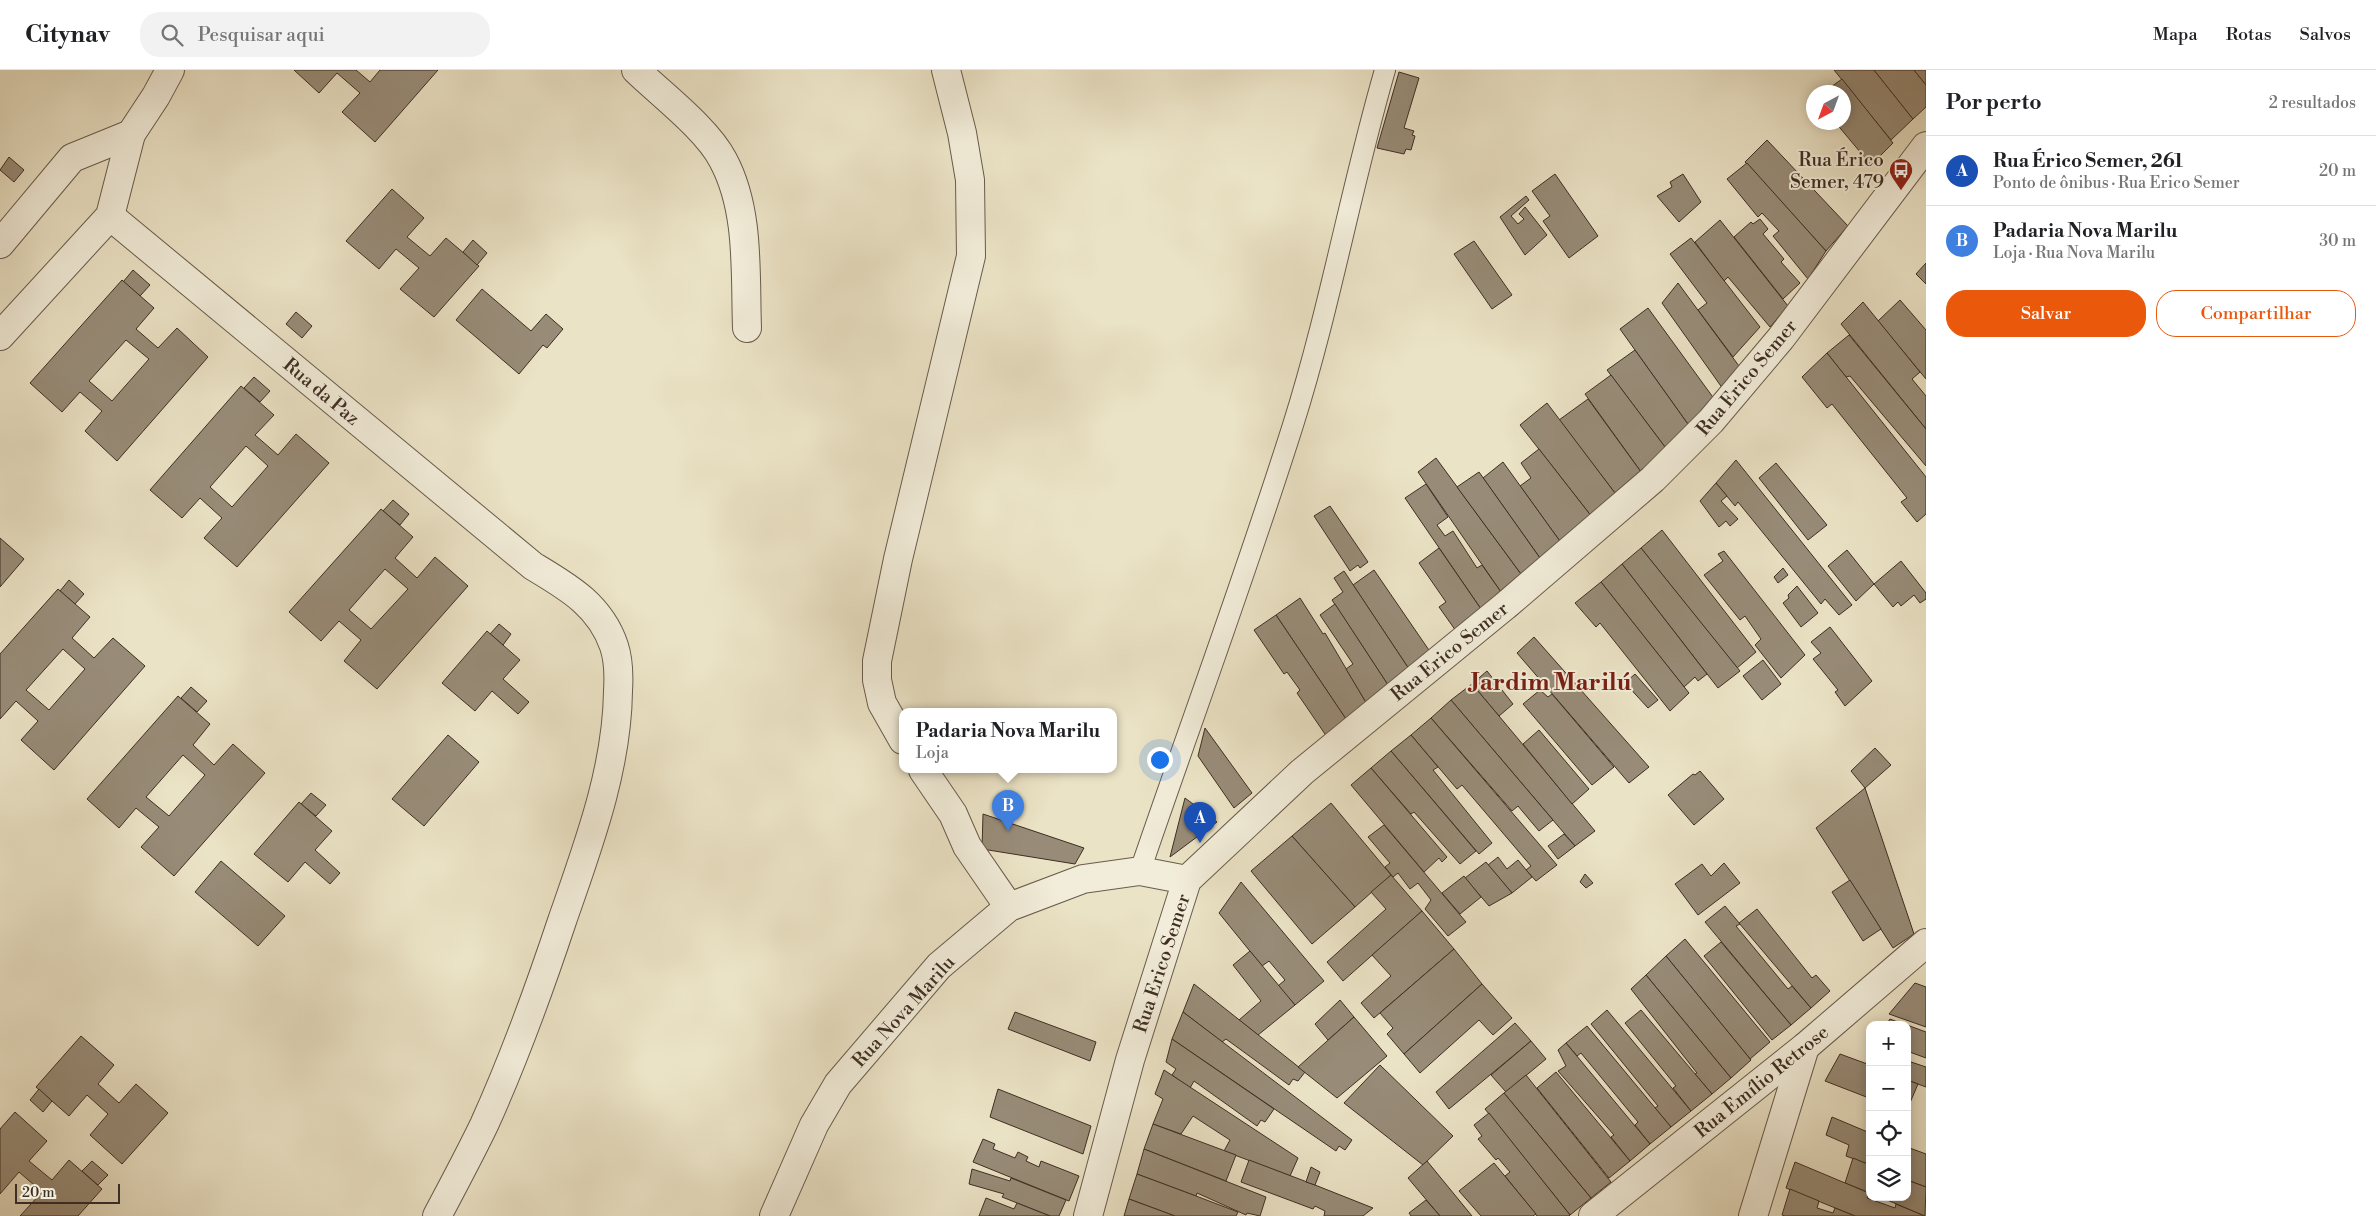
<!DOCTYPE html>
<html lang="pt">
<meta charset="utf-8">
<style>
:root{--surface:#fff;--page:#f2f2f2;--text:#202124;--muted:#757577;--line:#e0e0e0;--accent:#ea580c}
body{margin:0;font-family:"Libre Bodoni",serif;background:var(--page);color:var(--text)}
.controls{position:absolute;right:15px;bottom:15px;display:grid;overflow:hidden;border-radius:10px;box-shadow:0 2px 12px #0003}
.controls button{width:45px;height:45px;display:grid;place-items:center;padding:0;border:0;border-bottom:1px solid var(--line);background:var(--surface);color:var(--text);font:25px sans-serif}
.compass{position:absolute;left:1806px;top:15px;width:45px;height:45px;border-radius:50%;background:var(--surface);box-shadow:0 2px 12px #0003;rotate:221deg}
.scale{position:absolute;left:15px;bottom:12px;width:105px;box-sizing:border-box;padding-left:5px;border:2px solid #3e2e23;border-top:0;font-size:14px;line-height:18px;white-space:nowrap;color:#3e2e23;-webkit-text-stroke:4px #f2edda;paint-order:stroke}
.you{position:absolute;left:1159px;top:689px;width:18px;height:18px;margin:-12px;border:4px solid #fff;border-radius:50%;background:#1a73e8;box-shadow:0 0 0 8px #1a73e833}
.badge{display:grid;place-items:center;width:32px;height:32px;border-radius:50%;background:var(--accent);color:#fff;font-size:16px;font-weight:700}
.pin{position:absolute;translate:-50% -41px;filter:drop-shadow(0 1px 2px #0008)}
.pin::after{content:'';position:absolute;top:26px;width:18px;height:15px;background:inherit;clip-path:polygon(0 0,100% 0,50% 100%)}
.popup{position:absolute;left:899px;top:638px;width:218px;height:65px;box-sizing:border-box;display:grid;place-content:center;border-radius:10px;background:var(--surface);filter:drop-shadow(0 1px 4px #0005);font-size:16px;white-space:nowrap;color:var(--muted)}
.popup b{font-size:19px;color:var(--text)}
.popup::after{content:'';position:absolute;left:50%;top:100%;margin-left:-10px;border:10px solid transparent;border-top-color:var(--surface)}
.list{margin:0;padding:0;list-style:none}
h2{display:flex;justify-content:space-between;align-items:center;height:65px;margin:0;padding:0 20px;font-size:21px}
h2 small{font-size:16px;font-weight:400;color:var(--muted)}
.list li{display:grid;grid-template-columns:32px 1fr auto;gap:15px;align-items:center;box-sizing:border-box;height:70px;padding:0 20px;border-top:1px solid var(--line)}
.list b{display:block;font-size:19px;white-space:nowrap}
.list p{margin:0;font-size:16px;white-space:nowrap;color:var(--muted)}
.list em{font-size:16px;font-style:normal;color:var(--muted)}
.actions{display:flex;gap:10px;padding:15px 20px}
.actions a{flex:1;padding:11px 0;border:1px solid var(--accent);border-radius:20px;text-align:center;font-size:18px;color:var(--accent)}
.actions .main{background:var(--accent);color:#fff}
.icon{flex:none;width:28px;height:28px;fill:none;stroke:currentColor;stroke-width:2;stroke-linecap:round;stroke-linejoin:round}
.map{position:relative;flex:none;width:1926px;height:1146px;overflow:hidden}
header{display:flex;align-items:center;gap:30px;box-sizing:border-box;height:70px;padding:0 25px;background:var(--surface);border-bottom:1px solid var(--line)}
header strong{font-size:24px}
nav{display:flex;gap:28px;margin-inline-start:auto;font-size:18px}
.search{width:350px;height:45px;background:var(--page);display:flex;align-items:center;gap:12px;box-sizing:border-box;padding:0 18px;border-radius:20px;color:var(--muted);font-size:19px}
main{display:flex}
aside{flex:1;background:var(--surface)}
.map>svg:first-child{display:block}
</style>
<header>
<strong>Citynav</strong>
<div class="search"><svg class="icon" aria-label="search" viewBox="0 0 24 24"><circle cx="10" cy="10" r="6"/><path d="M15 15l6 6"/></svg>Pesquisar aqui</div>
<nav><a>Mapa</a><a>Rotas</a><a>Salvos</a></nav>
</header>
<main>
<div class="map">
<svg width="1926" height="1146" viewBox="0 0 1926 1146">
<rect width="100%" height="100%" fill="#ebe3c6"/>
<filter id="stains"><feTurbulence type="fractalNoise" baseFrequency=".004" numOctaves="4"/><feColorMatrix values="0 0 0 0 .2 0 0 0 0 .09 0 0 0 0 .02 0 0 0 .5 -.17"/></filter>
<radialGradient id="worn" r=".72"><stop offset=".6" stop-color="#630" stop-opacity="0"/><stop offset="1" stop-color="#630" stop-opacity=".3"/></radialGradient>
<g fill="#988c78" stroke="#3e2e23" fill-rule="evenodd">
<path d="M294,0H356L370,12L380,0H438L375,72L342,42L360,23L337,3L319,23Z"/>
<path d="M1834,0H1874L1913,49L1891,70Z"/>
<path d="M1874,0H1914L1926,15V37L1913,49Z"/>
<path d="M1914,0H1926V15Z"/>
<path d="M1399,2L1419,8L1404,58L1414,61L1412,65L1415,66L1411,80L1406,79L1404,84L1377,78Z"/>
<path d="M1842,9L1893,73L1871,95L1835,52H1844V22H1824Z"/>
<path d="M1767,70L1848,156L1826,181L1745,92Z"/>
<path d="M9,87L24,100L14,112L0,100Z"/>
<path d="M1747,93L1826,181L1808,209L1773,166L1779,161L1762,143L1758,147L1727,109Z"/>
<path d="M1555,104L1598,166L1569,188L1543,151L1550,146L1532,121Z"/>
<path d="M1683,104L1701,132L1679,152L1657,126L1672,117L1670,112Z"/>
<path d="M392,119L424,148L407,167L430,186L446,168L479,196L434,247L400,219L419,198L396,179L379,199L346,171Z"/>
<path d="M1526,126L1529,130L1511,146L1518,154L1524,149L1519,144L1525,137L1547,165L1525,185L1500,147Z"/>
<path d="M1760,149L1768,159L1763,164L1784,189L1781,192L1800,213L1783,229L1734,167L1751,152L1753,154Z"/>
<path d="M1720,150L1788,236L1770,257L1728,207L1724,211L1695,172Z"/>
<path d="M1691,168L1760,257L1733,287L1698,240L1707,233L1670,184Z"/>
<path d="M473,170L487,183L477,195L463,182Z"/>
<path d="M1474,171L1512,225L1492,239L1454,184Z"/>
<path d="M1926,193V214L1916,204Z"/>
<path d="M133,200L150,215L140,226L123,212Z"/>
<path d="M122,210L154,238L136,259L158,278L177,258L208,287L117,391L85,361L102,341L80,322L62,342L30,313ZM126,270L149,289L112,331L89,311Z"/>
<path d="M1678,213L1739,296L1723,319L1662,233Z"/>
<path d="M482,219L531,261L546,244L563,259L547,278L543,275L519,304L456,250Z"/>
<path d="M1900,230L1926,260V309L1878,251Z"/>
<path d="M1863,232L1920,302L1912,309L1926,326V359L1841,254Z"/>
<path d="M1648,238L1715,330L1690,357L1620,259Z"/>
<path d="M296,242L312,256L302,268L286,254Z"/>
<path d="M1849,265L1926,359V396L1850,306L1846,307L1827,283Z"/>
<path d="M1635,280L1690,357L1668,381L1607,300Z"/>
<path d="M1827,283L1926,407V444L1917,452L1901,432L1907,428L1832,334L1827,338L1802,307Z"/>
<path d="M1611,305L1668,381L1644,406L1585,324Z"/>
<path d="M254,307L270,321L260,332L244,318Z"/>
<path d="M241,316L274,345L255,365L278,385L296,364L329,393L237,497L204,468L222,448L200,428L182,448L150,420ZM246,376L268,396L232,437L210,417Z"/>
<path d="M1588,329L1644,406L1618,427L1559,350Z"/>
<path d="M1547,333L1618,427L1592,447L1520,355Z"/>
<path d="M1539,379L1592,447L1562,474L1520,416L1531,408L1521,393Z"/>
<path d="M1436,388L1521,504L1501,522L1418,402Z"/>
<path d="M1736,390L1852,535L1839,545L1825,529L1821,534L1738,432L1735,436L1716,413Z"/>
<path d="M1503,392L1562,474L1540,488L1483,408Z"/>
<path d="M1776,393L1827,455L1808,470L1759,408Z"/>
<path d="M1479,402L1540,488L1521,504L1457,417Z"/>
<path d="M1716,413L1727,426L1721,431L1738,449L1730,456L1726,451L1719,457L1700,431Z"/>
<path d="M1426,414L1448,447L1437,455L1445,466L1453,461L1477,498L1482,495L1501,522L1481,539L1405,428Z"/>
<path d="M393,430L409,444L400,455L383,441Z"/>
<path d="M1330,436L1368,492L1360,498L1358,495L1350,501L1314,446Z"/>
<path d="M381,439L413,467L395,488L417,508L435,487L468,516L377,619L344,591L361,570L339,551L321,571L289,542ZM385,499L408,519L371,559L349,540Z"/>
<path d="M1662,460L1756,582L1737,598L1641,478Z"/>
<path d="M0,468L24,489L0,517Z"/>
<path d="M1439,478L1481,539L1456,561L1439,537L1446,532L1419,493Z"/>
<path d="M1641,478L1740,601L1718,618L1622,494Z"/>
<path d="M1847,480L1874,514L1856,531L1828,496Z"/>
<path d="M1724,481L1805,585L1781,608L1755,575L1761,569L1745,546L1740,550L1704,505L1723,491L1718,484Z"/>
<path d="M1901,491L1926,523V529L1920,533L1914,525L1901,536L1898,532L1893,537L1874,514Z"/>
<path d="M1622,494L1707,604L1698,611L1695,607L1684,617L1601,512Z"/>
<path d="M1783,498L1788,505L1778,513L1774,507Z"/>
<path d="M1374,500L1433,586L1411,602L1353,515Z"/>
<path d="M1344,501L1411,602L1390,618L1332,530L1343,522L1334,508Z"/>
<path d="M69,510L84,524L75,534L60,521Z"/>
<path d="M1601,512L1689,623L1670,641L1600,553L1596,557L1575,533Z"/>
<path d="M1797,516L1818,543L1801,557L1783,533L1789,528L1788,525Z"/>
<path d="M58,519L90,547L72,568L94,588L113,568L145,596L54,700L21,670L38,651L16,631L0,649V584ZM63,579L85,599L49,640L26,620Z"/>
<path d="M1300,528L1323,564L1325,563L1367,634L1346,649L1276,545Z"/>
<path d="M1335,534L1390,618L1367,634L1346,599L1353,594L1320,545Z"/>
<path d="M1276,545L1346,649L1327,667L1297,623L1300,620L1287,602L1284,604L1254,560Z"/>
<path d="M499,554L511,564L503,575L490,564Z"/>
<path d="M1830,557L1872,611L1845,636L1835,622L1838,620L1813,589L1821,583L1811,572Z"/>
<path d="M487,561L520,590L503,609L529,632L518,644L492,621L475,641L442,613Z"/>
<path d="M1534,567L1649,697L1629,713L1517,583Z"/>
<path d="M1763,590L1781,614L1762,630L1743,606Z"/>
<path d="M1487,601L1513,634L1499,646L1472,614Z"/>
<path d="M1635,604L1658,630L1648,638L1625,613Z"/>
<path d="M1472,614L1499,646L1595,761L1575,776L1451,630Z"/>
<path d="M191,617L207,631L197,642L181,628Z"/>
<path d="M1540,620L1548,627L1552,624L1614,697L1592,715L1523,634Z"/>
<path d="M178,626L210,654L193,675L214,695L233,674L265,703L174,806L141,777L159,757L136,738L119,758L87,729ZM183,685L205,705L169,746L146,727Z"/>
<path d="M1451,630L1553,750L1539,761L1518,736L1512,741L1431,648Z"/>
<path d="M1431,648L1557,795L1536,811L1526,800L1531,796L1462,715L1457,719L1411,665Z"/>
<path d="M1205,658L1252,723L1234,738L1198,686Z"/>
<path d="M1539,660L1589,719L1572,734L1523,674Z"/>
<path d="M448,665L479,692L424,756L392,729Z"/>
<path d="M1411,665L1438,697L1433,700L1492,773L1479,784L1391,681Z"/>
<path d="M1875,678L1891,695L1865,718L1851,701Z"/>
<path d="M1391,681L1476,781L1460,794L1414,742L1411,744L1371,698Z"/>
<path d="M1371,698L1447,787L1442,792L1439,788L1424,802L1351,715Z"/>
<path d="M1700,701L1724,729L1694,755L1668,725L1693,704L1695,705Z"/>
<path d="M1865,718L1914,864L1893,878L1816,758Z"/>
<path d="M311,723L326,735L316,746L301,734Z"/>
<path d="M1185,728L1217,752L1170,787Z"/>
<path d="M299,732L332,761L315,780L340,803L330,814L305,792L288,812L254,784Z"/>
<path d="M1331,733L1391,805L1355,837L1292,766Z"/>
<path d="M983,744L1084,778L1075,794L982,779Z"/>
<path d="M1384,755L1466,852L1448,866L1425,839L1431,830L1418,813L1410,819L1398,803L1393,807L1385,797L1390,793L1368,767Z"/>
<path d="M1564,764L1575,776L1558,789L1548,776Z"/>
<path d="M1292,766L1355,837L1312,874L1251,801Z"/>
<path d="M1498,787L1507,799L1518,790L1532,807L1512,823L1488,795Z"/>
<path d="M221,791L285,846L258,876L195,822Z"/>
<path d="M1486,792L1512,823L1489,836L1465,808Z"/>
<path d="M1724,793L1740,813L1698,845L1675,814L1702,794L1711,806Z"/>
<path d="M1585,804L1593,813L1586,818L1580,812Z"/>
<path d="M1391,805L1422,841L1343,911L1327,892L1386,839L1371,822Z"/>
<path d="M1464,806L1481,827L1460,844L1442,823Z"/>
<path d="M1850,810L1881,859L1863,871L1832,822Z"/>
<path d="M1241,812L1324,911L1295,935L1278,916L1285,910L1269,891L1262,896L1219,843Z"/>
<path d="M1725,836L1740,854L1736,856L1788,919L1792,916L1811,938L1791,955L1705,852Z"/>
<path d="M1757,839L1812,908L1816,905L1830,921L1811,938L1739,853Z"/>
<path d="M1422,841L1454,879L1374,948L1361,933L1391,906L1372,885Z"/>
<path d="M1685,869L1770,972L1750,989L1666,886Z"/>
<path d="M1721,872L1791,955L1772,970L1704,886Z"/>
<path d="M1454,879L1482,914L1404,984L1387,964L1393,958L1380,943Z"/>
<path d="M1250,881L1295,935L1258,965L1239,950L1261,931L1233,895Z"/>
<path d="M1666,886L1751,990L1731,1008L1646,905Z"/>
<path d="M1646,905L1731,1008L1712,1024L1695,1004L1697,1003L1631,919Z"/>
<path d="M1915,913L1926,917V957L1889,944Z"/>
<path d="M1194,914L1305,1002L1298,1011L1293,1009L1289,1015L1226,969L1222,972L1183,942Z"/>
<path d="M1482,914L1512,948L1493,965L1479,950L1420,1003L1404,984Z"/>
<path d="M1340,930L1354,947L1328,970L1315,954Z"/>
<path d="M1607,940L1691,1041L1671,1057L1655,1038L1658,1036L1591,954Z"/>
<path d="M1641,940L1712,1024L1691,1041L1673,1018L1676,1016L1625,953Z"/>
<path d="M1015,942L1096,972L1090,991L1008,959Z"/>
<path d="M1183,942L1352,1070L1345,1080L1339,1076L1336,1081L1172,969Z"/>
<path d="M1354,947L1387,986L1337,1028L1298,997Z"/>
<path d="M1890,949L1905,955H1886Z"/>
<path d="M1515,953L1531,971L1449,1039L1436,1022Z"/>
<path d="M1907,955L1926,962V988L1907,981Z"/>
<path d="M1587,956L1671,1057L1650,1074L1635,1055L1638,1052L1581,983L1577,986L1566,973Z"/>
<path d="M81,966L114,995L98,1014L119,1033L136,1014L168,1043L122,1094L90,1065L108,1044L87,1025L69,1046L36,1017Z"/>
<path d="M1172,969L1274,1039L1265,1052L1261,1050L1257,1056L1194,1011L1190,1018L1172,1005L1176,999L1166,992Z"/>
<path d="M1531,971L1546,989L1506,1022L1491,1005Z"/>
<path d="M1566,973L1650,1074L1630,1091L1611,1067L1614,1065L1558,1001L1566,996L1558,980Z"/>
<path d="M1840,984L1870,995L1869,1028L1825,1011Z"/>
<path d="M1911,992L1926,997V1017L1907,1010V1000Z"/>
<path d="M1380,995L1453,1066L1423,1095L1344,1033Z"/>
<path d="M1164,1000L1298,1088L1290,1106L1224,1081L1230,1070L1193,1046L1181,1064L1153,1054L1163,1029L1155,1024Z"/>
<path d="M1556,1002L1630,1091L1609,1108L1537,1018Z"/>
<path d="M1526,1005L1611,1112L1591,1128L1504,1023Z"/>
<path d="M1907,1010L1918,1014L1909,1035L1907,1034Z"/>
<path d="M39,1019L52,1031L43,1042L30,1030Z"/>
<path d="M998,1019L1091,1056L1083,1084L990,1047Z"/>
<path d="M1504,1023L1591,1128L1570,1145L1485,1039Z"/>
<path d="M15,1042L47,1071L29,1091L52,1110L69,1090L102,1119L78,1146H20L42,1122L19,1102L0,1124V1059Z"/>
<path d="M1489,1043L1570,1145L1569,1146H1537L1505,1106L1510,1102L1498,1088L1496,1090L1478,1069L1482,1066L1474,1055Z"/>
<path d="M1832,1047L1870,1063V1095L1846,1086L1849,1075L1826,1065Z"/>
<path d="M1153,1054L1236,1085L1226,1111L1144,1079Z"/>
<path d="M983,1069L995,1074L993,1079L1015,1088L1018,1082L1028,1087L1026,1091L1039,1097L1041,1091L1079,1106L1069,1131L973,1092Z"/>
<path d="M1907,1077L1926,1084V1117L1907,1110Z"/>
<path d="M1144,1079L1266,1127L1260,1146L1247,1143L1246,1145L1197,1123L1196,1126L1137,1104Z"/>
<path d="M1853,1088L1870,1095V1123L1845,1113Z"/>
<path d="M1249,1090L1315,1115L1373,1138L1363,1146H1324L1325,1141L1315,1136L1313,1139L1241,1112Z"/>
<path d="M92,1091L108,1105L98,1115L82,1101Z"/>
<path d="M1427,1091L1472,1146H1440L1408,1108Z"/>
<path d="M1795,1092L1869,1123L1867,1128L1895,1138L1896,1134L1925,1146H1855L1786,1118Z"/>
<path d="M1494,1093L1536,1144L1533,1146H1481L1459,1121Z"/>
<path d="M1311,1097L1320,1102L1315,1115L1306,1112Z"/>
<path d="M972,1099L1010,1111L1011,1108L1066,1130L1059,1146H1050L1002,1127L1004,1124L969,1114Z"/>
<path d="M1137,1104L1196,1126L1238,1142L1236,1146H1175L1129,1129Z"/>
<path d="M1907,1110L1926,1117L1925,1146L1880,1127H1907Z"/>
<path d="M1790,1119L1819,1131L1817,1138L1833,1143L1835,1138L1855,1146H1785L1782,1145Z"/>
<path d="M986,1128L1014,1139L1017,1133L1050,1146H979Z"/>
<path d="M1129,1129L1175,1146H1124Z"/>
<path d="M1426,1130L1440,1146H1411L1409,1143Z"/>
</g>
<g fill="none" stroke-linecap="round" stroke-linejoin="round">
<g stroke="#695b4c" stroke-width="22">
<path id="service" d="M1140,801C1191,652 1246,504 1293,355C1330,238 1351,117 1385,0"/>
</g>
<g stroke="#695b4c" stroke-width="30">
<g id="minor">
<path d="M636,0C662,25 707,59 723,90C750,140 745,203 747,258"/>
<path d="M110,146L533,496C568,517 600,535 614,576C619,591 619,605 618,621C617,700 588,776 562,851C539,920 514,989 484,1055C469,1086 453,1116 437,1146"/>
<path d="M0,174L72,88L131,64"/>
<path d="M0,266L110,146L131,64L156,26L170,0"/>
<path d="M903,670L882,633L877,610V591L898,489L971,186L970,110L962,63L946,0"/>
<path d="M923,700L953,744L967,776L1009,837"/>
<path d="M774,1146L814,1055L838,1014L939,896L1009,837L1083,809L1140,801L1187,810"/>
<path d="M1088,1146L1130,990L1187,810L1302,702L1505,536L1653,409L1711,351L1781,268L1926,76"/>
<path d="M1593,1146L1805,977L1926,873"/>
<path d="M1753,1146L1805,977"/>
</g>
</g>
<use href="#service" stroke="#f2edda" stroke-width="20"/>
<use href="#minor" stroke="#f2edda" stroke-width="28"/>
</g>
<defs>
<g id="bus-pin" transform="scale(1.25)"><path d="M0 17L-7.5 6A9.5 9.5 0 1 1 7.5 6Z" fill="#8f2418" stroke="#f2edda"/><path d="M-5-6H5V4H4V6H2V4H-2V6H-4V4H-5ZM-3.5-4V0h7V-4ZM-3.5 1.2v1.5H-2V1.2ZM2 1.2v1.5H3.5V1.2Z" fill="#fff"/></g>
</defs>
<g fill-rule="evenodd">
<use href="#bus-pin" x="1901" y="100"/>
</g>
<g text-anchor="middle" stroke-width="4" stroke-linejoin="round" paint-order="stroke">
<g font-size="19" fill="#3e2e23" stroke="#f2edda" text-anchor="end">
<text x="1884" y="96">Rua Érico<tspan x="1884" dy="22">Semer, 479</tspan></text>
</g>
<g font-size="19" fill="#3e2e23" stroke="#f2edda">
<text transform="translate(1746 307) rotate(-50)" y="7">Rua Erico Semer</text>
<text transform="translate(322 321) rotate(40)" y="7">Rua da Paz</text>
<text transform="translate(1449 581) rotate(-39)" y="7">Rua Erico Semer</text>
<text transform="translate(1161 893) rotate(-72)" y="7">Rua Erico Semer</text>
<text transform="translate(903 941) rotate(-48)" y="7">Rua Nova Marilu</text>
<text transform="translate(1761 1011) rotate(-39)" y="7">Rua Emílio Retrose</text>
</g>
<g font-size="24" font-weight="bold" fill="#7a1f14" stroke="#f2edda">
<text x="1551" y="620">Jardim Marilú</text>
</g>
</g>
<rect width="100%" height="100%" filter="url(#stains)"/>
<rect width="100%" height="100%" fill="url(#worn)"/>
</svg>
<div class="controls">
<button>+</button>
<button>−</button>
<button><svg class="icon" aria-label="locate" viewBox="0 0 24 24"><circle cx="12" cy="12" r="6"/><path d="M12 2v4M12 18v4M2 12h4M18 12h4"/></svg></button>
<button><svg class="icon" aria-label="layers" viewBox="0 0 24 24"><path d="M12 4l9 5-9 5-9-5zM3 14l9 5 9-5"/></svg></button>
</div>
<svg class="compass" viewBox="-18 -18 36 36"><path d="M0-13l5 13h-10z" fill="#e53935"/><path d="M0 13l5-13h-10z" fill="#757577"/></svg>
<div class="scale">20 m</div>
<div class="you"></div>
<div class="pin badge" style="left:1200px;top:773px;background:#1a4fb4">A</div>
<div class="pin badge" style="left:1008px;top:761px;background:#3f7fe0">B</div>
<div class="popup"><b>Padaria Nova Marilu</b>Loja</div>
</div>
<aside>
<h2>Por perto<small>2 resultados</small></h2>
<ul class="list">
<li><span class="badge" style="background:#1a4fb4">A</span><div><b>Rua Érico Semer, 261</b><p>Ponto de ônibus · Rua Erico Semer</p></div><em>20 m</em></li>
<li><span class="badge" style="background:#3f7fe0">B</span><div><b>Padaria Nova Marilu</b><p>Loja · Rua Nova Marilu</p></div><em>30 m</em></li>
</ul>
<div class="actions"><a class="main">Salvar</a><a>Compartilhar</a></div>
</aside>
</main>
